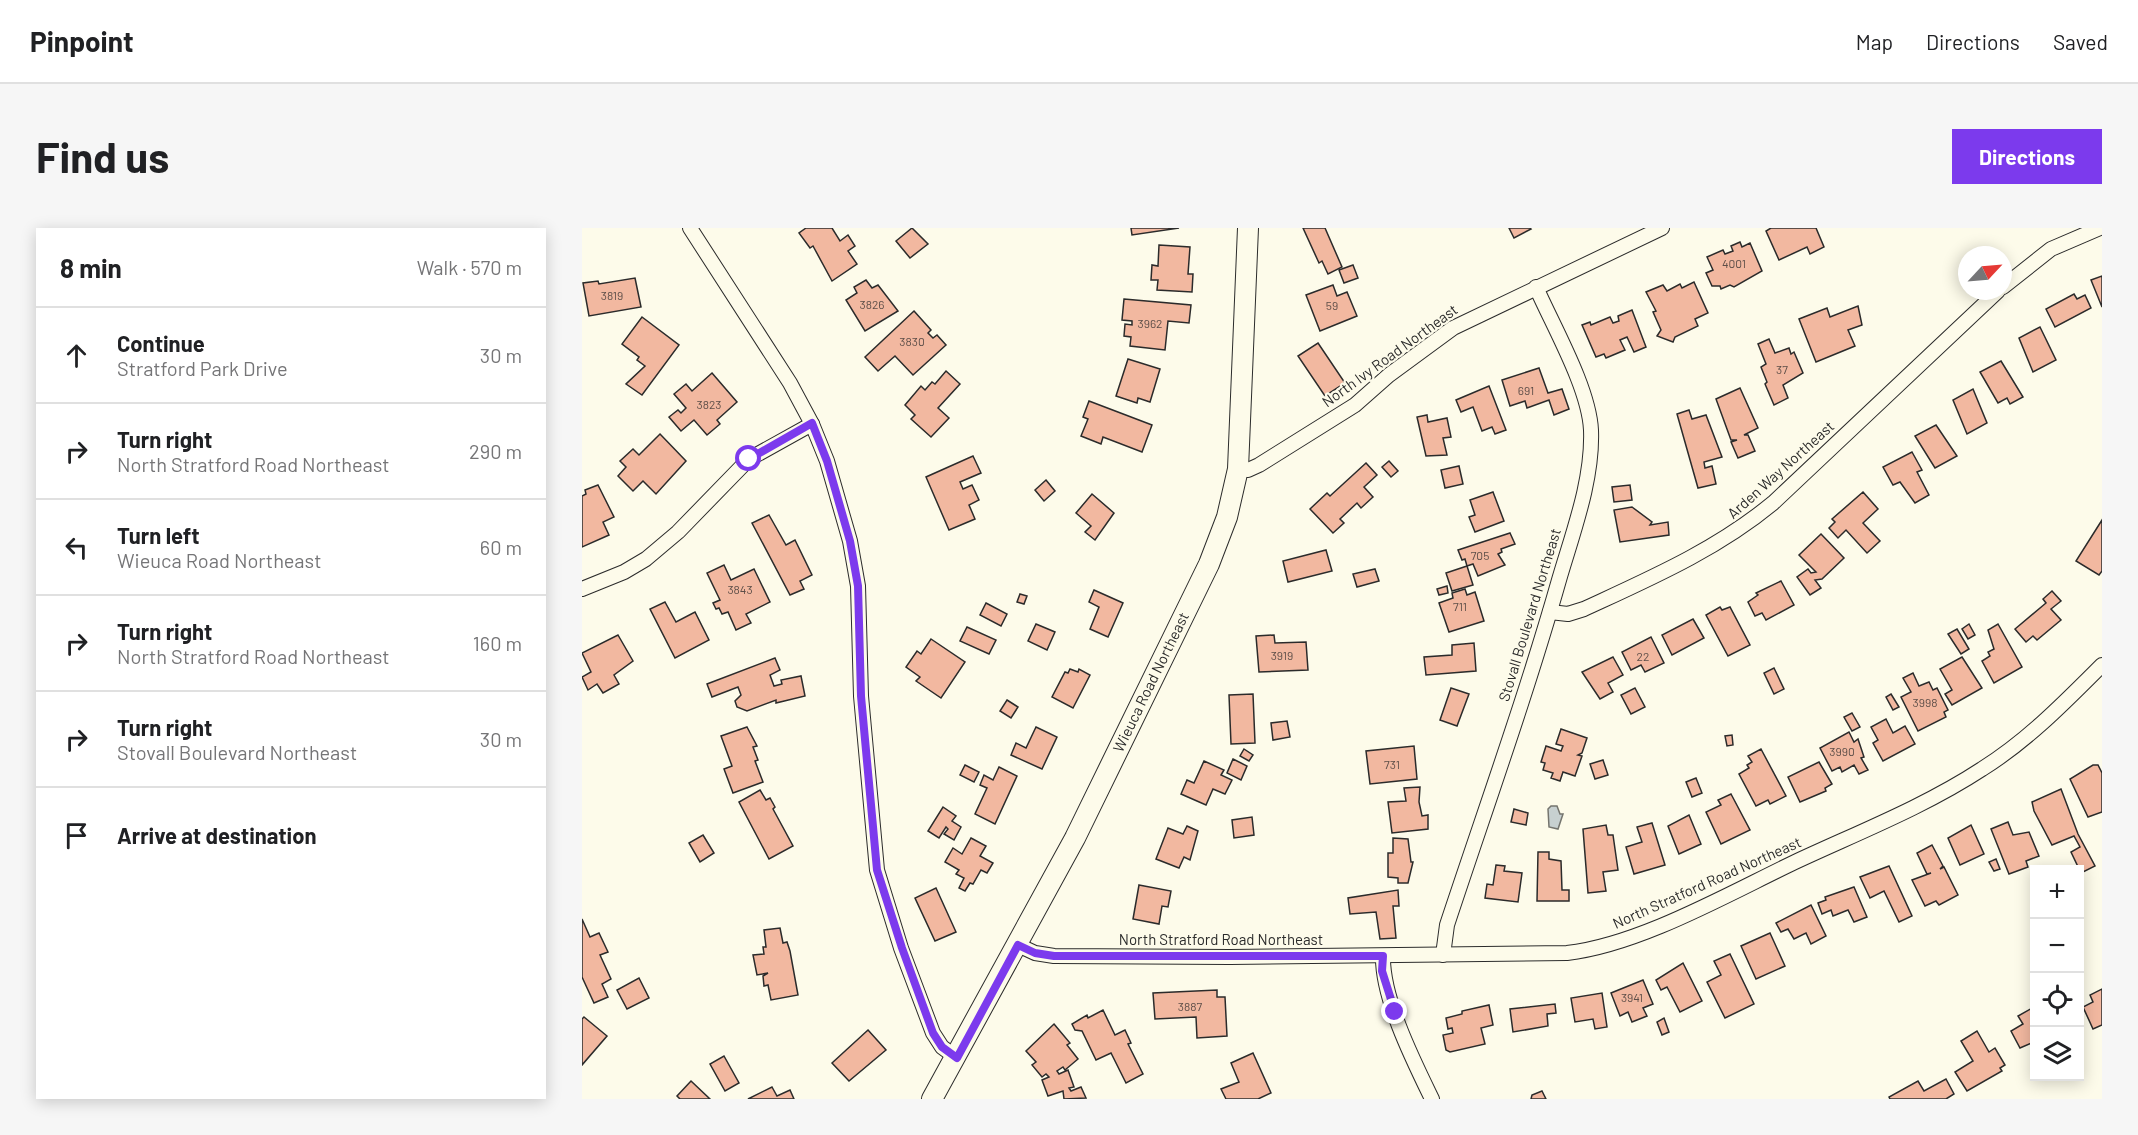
<!DOCTYPE html>
<meta charset="utf-8">
<style>
:root{--surface:#fff;--page:#f6f6f6;--text:#202124;--muted:#757577;--line:#e0e0e0;--accent:#7c3aed}
body{margin:0;font-family:Barlow,sans-serif;background:var(--page);color:var(--text)}
.controls{position:absolute;right:18px;bottom:18px;display:grid;overflow:hidden;border-radius:0px;box-shadow:0 3px 15px #0003}
.controls button{width:54px;height:54px;display:grid;place-items:center;padding:0;border:0;border-bottom:2px solid var(--line);background:var(--surface);color:var(--text);font:30px sans-serif}
.compass{position:absolute;left:1376px;top:18px;width:54px;height:54px;border-radius:50%;background:var(--surface);box-shadow:0 3px 15px #0003;rotate:64deg}
.stop{position:absolute;width:18px;height:18px;margin:-14px;border:4px solid #7c3aed;border-radius:50%;background:#fff}
.stop.end{background:#7c3aed;border-color:#fff;box-shadow:0 2px 6px #0008}
.list{margin:0;padding:0;list-style:none}
h2{display:flex;justify-content:space-between;align-items:center;height:78px;margin:0;padding:0 24px;font-size:26px}
h2 small{font-size:20px;font-weight:400;color:var(--muted)}
.list li{display:grid;grid-template-columns:39px 1fr auto;gap:18px;align-items:center;box-sizing:border-box;height:96px;padding:0 24px;border-top:2px solid var(--line)}
.list b{display:block;font-size:22px;white-space:nowrap}
.list p{margin:0;font-size:20px;white-space:nowrap;color:var(--muted)}
.list em{font-size:20px;font-style:normal;color:var(--muted)}
.icon{flex:none;width:33px;height:33px;fill:none;stroke:currentColor;stroke-width:2;stroke-linecap:round;stroke-linejoin:round}
.map{position:relative;flex:none;width:1520px;height:871px;overflow:hidden;border-radius:0px}
header{display:flex;align-items:center;gap:36px;box-sizing:border-box;height:84px;padding:0 30px;background:var(--surface);border-bottom:2px solid var(--line)}
header strong{font-size:28px}
nav{display:flex;gap:33px;margin-inline-start:auto;font-size:21px}
.intro{display:flex;align-items:center;justify-content:space-between;box-sizing:border-box;height:144px;padding:0 36px}
h1{margin:0;font-size:42px}
.button{padding:15px 27px;border-radius:0px;background:var(--accent);color:#fff;font-size:21px;font-weight:700}
main{display:flex;gap:36px;padding:0 36px}
aside{flex:1;background:var(--surface);border-radius:0px;box-shadow:0 3px 15px #0003}
.map>svg:first-child{display:block}
</style>
<header>
<strong>Pinpoint</strong>
<nav><a>Map</a><a>Directions</a><a>Saved</a></nav>
</header>
<div class="intro"><h1>Find us</h1><a class="button">Directions</a></div>
<main>
<aside>
<h2>8 min<small>Walk · 570 m</small></h2>
<ul class="list">
<li><svg class="icon" aria-label="ahead" viewBox="0 0 24 24"><path d="M12 20V5M6 11l6-6 6 6"/></svg><div><b>Continue</b><p>Stratford Park Drive</p></div><em>30 m</em></li>
<li><svg class="icon" aria-label="right" viewBox="0 0 24 24"><path d="M7 20v-9h11M14 6l5 5-5 5"/></svg><div><b>Turn right</b><p>North Stratford Road Northeast</p></div><em>290 m</em></li>
<li><svg class="icon" aria-label="left" viewBox="0 0 24 24"><path d="M17 20v-9H6M10 6l-5 5 5 5"/></svg><div><b>Turn left</b><p>Wieuca Road Northeast</p></div><em>60 m</em></li>
<li><svg class="icon" aria-label="right" viewBox="0 0 24 24"><path d="M7 20v-9h11M14 6l5 5-5 5"/></svg><div><b>Turn right</b><p>North Stratford Road Northeast</p></div><em>160 m</em></li>
<li><svg class="icon" aria-label="right" viewBox="0 0 24 24"><path d="M7 20v-9h11M14 6l5 5-5 5"/></svg><div><b>Turn right</b><p>Stovall Boulevard Northeast</p></div><em>30 m</em></li>
<li><svg class="icon" aria-label="arrive" viewBox="0 0 24 24"><path d="M6 21V4h12l-3 4 3 4H6"/></svg><div><b>Arrive at destination</b></div></li>
</ul>
</aside>
<div class="map">
<svg width="1520" height="871" viewBox="0 0 1520 871">
<rect width="100%" height="100%" fill="#fdfbea"/>
<path fill="#c7d0d0" stroke="#74746e" stroke-width="1.5" d="M969,578H975L978,586H981L976,601L967,599L966,581Z"/>
<g fill="#f2b8a0" stroke="#2b2b2b" stroke-width="1.5">
<path d="M224,0H250L258,13L266,7L273,18L266,23L275,36L250,53L231,18L228,20L217,5Z"/>
<path d="M330,0L346,16L328,30L314,13Z"/>
<path d="M549,0H597L550,7Z"/>
<path d="M721,0H743L760,39L746,46L740,33L737,35Z"/>
<path d="M927,0H948L949,1L932,10Z"/>
<path d="M1189,0H1234L1242,19L1228,26L1225,19L1197,32L1184,3Z"/>
<path d="M1158,14L1160,19L1168,15L1180,43L1152,59L1148,57L1139,61L1138,58H1130L1124,45L1131,42L1125,29L1141,22L1143,26L1151,23L1149,18Z"/>
<path d="M577,17L608,19L606,46H611L610,64L575,62L576,52H569L570,37L576,38Z"/>
<path d="M771,37L776,50L762,55L757,42Z"/>
<path d="M1520,48V79L1509,52Z"/>
<path d="M53,50L59,79L7,88L1,55L16,53L17,56Z"/>
<path d="M284,52L290,60L296,57L316,83L283,103L264,72L275,65L272,59Z"/>
<path d="M1112,54L1126,85L1113,91L1116,98L1093,109L1091,114L1075,108L1079,102L1071,84L1074,83L1064,64L1081,57L1085,63L1098,56L1100,60Z"/>
<path d="M751,57L755,68L765,64L775,88L738,103L724,67Z"/>
<path d="M1492,66L1495,71L1503,67L1509,80L1473,99L1464,81Z"/>
<path d="M542,71L609,77L607,95L586,93L583,122L548,118L549,109L542,108L543,96L550,97V93L540,92Z"/>
<path d="M1276,78L1280,97L1266,102L1273,118L1234,134L1217,91L1245,80L1248,89Z"/>
<path d="M1050,82L1064,119L1052,124L1045,109L1038,112L1043,122L1024,130L1022,126L1014,129L1000,97L1008,94L1009,97L1028,89L1031,95L1037,93L1036,88Z"/>
<path d="M332,83L349,102L346,105L351,110L355,107L364,117L331,147L313,128L296,143L283,129Z"/>
<path d="M60,89L97,117L60,167L44,156L63,138L55,132L57,129L40,116Z"/>
<path d="M1458,99L1474,132L1451,144L1437,110Z"/>
<path d="M1187,111L1193,125L1207,120L1209,126L1212,124L1221,145L1201,157L1206,170L1192,177L1183,156L1185,154L1179,139L1184,136L1176,116Z"/>
<path d="M736,115L763,155L743,168L716,128Z"/>
<path d="M546,131L578,141L568,174L556,170L555,175L534,168Z"/>
<path d="M1419,133L1441,169L1428,176L1425,170L1416,175L1398,144Z"/>
<path d="M957,140L966,165L980,161L987,181L972,187L967,172L945,180L943,173L928,178L920,152Z"/>
<path d="M364,143L378,156L356,180L367,190L349,209L329,191L333,187L323,177L339,158L343,162L350,154L353,156Z"/>
<path d="M130,145L155,174L135,192L138,196L125,207L112,192L99,203L87,189L96,182L99,185L104,180L92,166L104,156L110,163Z"/>
<path d="M907,158L924,202L913,206L910,199L900,203L891,179L879,184L874,172Z"/>
<path d="M1158,160L1176,200L1162,207H1166L1173,223L1156,230L1149,214L1155,212H1149L1134,171Z"/>
<path d="M1391,161L1405,195L1385,206L1371,172Z"/>
<path d="M507,173L570,197L560,224L521,209L519,216L499,208L506,191L501,189Z"/>
<path d="M1107,182L1110,191L1124,187L1140,229L1122,234L1123,240L1130,238L1134,256L1116,260L1095,186Z"/>
<path d="M845,187L846,194L865,190L869,209L861,210L865,227L844,228L835,189Z"/>
<path d="M1354,197L1375,228L1353,240L1333,208Z"/>
<path d="M78,206L104,233L74,266L61,253L51,263L36,248L44,239L38,233L51,221L57,227Z"/>
<path d="M1330,224L1340,242L1335,244L1347,267L1333,275L1318,254L1311,257L1301,239Z"/>
<path d="M391,228L399,245L378,254L381,261L390,257L397,272L387,277L393,291L367,302L344,249Z"/>
<path d="M807,233L816,243L809,249L800,239Z"/>
<path d="M784,235L795,247L782,259L791,269L779,280L775,275L758,291L762,295L751,305L728,281L745,265L748,268Z"/>
<path d="M877,238L881,256L863,260L859,242Z"/>
<path d="M464,252L473,263L462,273L453,262Z"/>
<path d="M16,257L32,289L21,294L27,307L0,319V268L4,266L3,262Z"/>
<path d="M1048,257L1050,272L1032,274L1030,259Z"/>
<path d="M911,264L922,293L893,304L887,289L893,287L888,272Z"/>
<path d="M1281,264L1296,281L1281,295L1298,313L1285,325L1264,302L1256,310L1247,300L1253,294L1250,291Z"/>
<path d="M510,266L532,285L513,312L503,304L509,298L494,285Z"/>
<path d="M1050,279L1070,294L1068,297L1086,294L1087,307L1038,314L1032,282Z"/>
<path d="M187,287L204,317L213,312L230,347L218,353L222,361L208,367L170,295Z"/>
<path d="M1520,292V343L1517,347L1494,333Z"/>
<path d="M928,305L933,316L919,321L920,324L916,326L923,337L896,348L891,336L885,338L883,331L880,332L876,322Z"/>
<path d="M1239,306L1262,330L1240,351L1233,352L1239,360L1228,367L1215,349L1226,341L1229,345L1234,344L1217,327Z"/>
<path d="M744,322L750,343L706,354L701,333Z"/>
<path d="M142,337L149,352L172,341L188,374L164,386L169,395L154,402L146,384L140,386L137,380L134,381L131,375L138,372L125,345Z"/>
<path d="M885,338L891,357L870,363L864,345Z"/>
<path d="M793,341L797,353L775,359L771,346Z"/>
<path d="M1199,353L1212,377L1184,392L1180,385L1173,388L1166,374L1176,367L1174,365Z"/>
<path d="M865,358L866,365L857,367L855,361Z"/>
<path d="M883,361L885,367L893,364L902,393L867,404L857,375L871,370L870,365Z"/>
<path d="M512,362L541,375L526,409L508,401L517,379L507,374Z"/>
<path d="M1470,363L1479,373L1469,381L1479,392L1455,412L1451,408L1444,414L1433,401L1464,375L1461,371Z"/>
<path d="M438,366L445,368L442,376L435,374Z"/>
<path d="M83,374L94,394L113,384L127,412L93,430L68,381Z"/>
<path d="M404,375L425,386L419,398L398,387Z"/>
<path d="M1138,379L1140,382L1148,379L1168,417L1146,428L1124,387Z"/>
<path d="M1111,391L1122,410L1090,427L1080,407Z"/>
<path d="M454,396L473,404L465,422L446,413Z"/>
<path d="M1387,396L1393,407L1386,411L1380,401Z"/>
<path d="M1416,396L1440,439L1412,455L1400,433L1408,428L1406,424L1412,421L1406,402Z"/>
<path d="M385,399L414,412L407,426L378,413Z"/>
<path d="M1375,401L1387,421L1379,426L1366,406Z"/>
<path d="M36,407L51,433L32,447L37,456L21,465L15,456L6,462L0,449L9,444L0,425Z"/>
<path d="M692,407L693,415L724,414L726,442L677,444L674,408Z"/>
<path d="M1069,409L1082,435L1063,444L1059,437L1049,442L1040,424Z"/>
<path d="M349,411L383,434L359,470L334,453L338,449L324,439L335,423L339,426Z"/>
<path d="M892,415L894,443L844,447L842,429L870,427V417Z"/>
<path d="M1031,429L1041,447L1026,455L1031,464L1018,471L1000,444Z"/>
<path d="M1380,429L1400,460L1370,477L1363,466L1370,462L1358,441Z"/>
<path d="M193,430L198,442L188,447L192,458L200,456L199,452L219,448L223,468L194,475V472L165,483L155,479L153,473L159,467L156,459L130,469L125,456Z"/>
<path d="M1192,440L1202,461L1192,466L1182,445Z"/>
<path d="M488,441L496,444L497,441L508,447L491,480L470,469L483,444L486,445Z"/>
<path d="M1331,445L1337,458L1347,454L1351,462L1355,460L1366,482L1362,484L1364,489L1336,503L1319,469L1329,464L1321,450Z"/>
<path d="M869,460L887,466L875,498L858,492Z"/>
<path d="M1053,460L1063,479L1049,486L1039,467Z"/>
<path d="M671,466L673,515L649,516L647,467Z"/>
<path d="M1309,466L1317,479L1311,482L1304,469Z"/>
<path d="M425,472L436,479L429,490L418,483Z"/>
<path d="M1270,485L1278,499L1270,503L1262,489Z"/>
<path d="M1304,491L1311,505L1323,498L1333,516L1301,533L1291,515L1296,512L1289,499Z"/>
<path d="M705,493L708,509L691,512L689,495Z"/>
<path d="M165,499L175,518L171,519L176,532L173,533L181,554L151,565L142,541L150,538L139,508Z"/>
<path d="M454,499L475,509L460,541L429,527L434,515L444,520Z"/>
<path d="M979,501L1005,510L1000,525L996,527L1000,528L993,548L981,544L978,553L969,550L971,545L961,542L963,535L959,534L964,518L979,523L981,518L974,516Z"/>
<path d="M1267,504L1272,514L1276,511L1282,529L1279,530L1286,542L1277,546L1272,537L1260,544L1258,539L1250,543L1238,520Z"/>
<path d="M1150,507L1151,517L1145,518L1143,508Z"/>
<path d="M832,518L835,551L788,556L784,523Z"/>
<path d="M662,521L671,527L667,533L658,528Z"/>
<path d="M1179,521L1204,568L1188,576L1186,572L1174,578L1157,546L1167,540L1165,537L1170,534L1166,528Z"/>
<path d="M651,531L665,538L659,552L645,545Z"/>
<path d="M1021,532L1026,547L1013,551L1008,536Z"/>
<path d="M622,533L642,542L639,547L650,552L643,566L631,561L624,577L599,566L605,552L612,555Z"/>
<path d="M1237,534L1250,556L1243,560L1244,563L1218,574L1206,549Z"/>
<path d="M383,537L397,544L392,554L378,547Z"/>
<path d="M1511,537H1516L1520,545V584L1506,589L1488,551Z"/>
<path d="M417,539L435,548L413,596L393,586L405,560L398,557L402,547L411,552Z"/>
<path d="M1114,550L1120,565L1110,569L1104,554Z"/>
<path d="M838,559L837,574L840,588L846,587V601L810,605L806,574L824,573L822,560Z"/>
<path d="M1479,561L1496,606L1513,638L1499,645L1489,624L1498,619L1492,608L1470,617L1452,583L1450,574Z"/>
<path d="M178,562L184,572L188,570L193,579L191,581L211,618L187,631L157,574Z"/>
<path d="M1149,566L1168,602L1139,616L1124,584L1139,577L1136,572Z"/>
<path d="M361,579L374,588L370,593L379,599L372,612L362,606L366,601L364,599L357,610L346,603Z"/>
<path d="M932,581L946,585L944,597L929,594Z"/>
<path d="M1107,587L1119,616L1097,626L1086,598Z"/>
<path d="M670,589L672,607L652,610L650,592Z"/>
<path d="M1426,594L1431,607L1447,604L1457,628L1444,633L1446,639L1427,646L1409,601Z"/>
<path d="M1070,595L1083,637L1052,646L1044,619L1060,614L1055,599Z"/>
<path d="M1024,597L1026,607H1031L1036,642L1021,644L1024,663L1006,665L1001,601Z"/>
<path d="M1389,597L1402,626L1378,637L1366,610Z"/>
<path d="M605,598L616,603L608,632L602,629L597,640L574,631L586,600L601,606Z"/>
<path d="M121,607L132,625L118,634L107,615Z"/>
<path d="M389,610L404,618L398,628L411,635L405,645L399,642L391,656L388,655L383,663L377,660L382,650L374,646L377,642L363,634L371,620L380,626Z"/>
<path d="M811,610L826,611L829,634H831L826,655H816V650L806,649V625H811Z"/>
<path d="M1350,617L1361,638L1358,641L1362,639L1376,667L1357,677L1354,673L1343,678L1330,652L1349,645L1345,646L1335,625Z"/>
<path d="M956,624H967V631L979,633L980,662H987V673H955Z"/>
<path d="M1414,631L1418,641L1412,643L1407,634Z"/>
<path d="M914,637L923,638L922,643L940,645L936,674L903,670L905,656L911,657Z"/>
<path d="M1307,638L1330,688L1317,694L1302,663L1288,670L1278,649Z"/>
<path d="M557,657L589,663L586,679L580,678L577,696L551,691Z"/>
<path d="M1272,659L1285,689L1272,694L1266,682L1251,688L1249,682L1240,686L1236,675L1244,672L1243,669Z"/>
<path d="M354,660L374,704L353,713L333,670Z"/>
<path d="M816,662L817,678H811L814,710L798,711L794,684L768,686L766,670Z"/>
<path d="M1229,677L1244,708L1229,716L1224,705L1212,711L1206,701L1199,704L1194,695Z"/>
<path d="M0,691L8,709L17,705L26,724L18,727L29,751L20,756L26,769L12,775L0,749Z"/>
<path d="M198,700L201,715L205,714L208,723L216,767L189,772L186,757L182,758L181,748L186,745L175,747L171,727L182,726L181,719H184L182,702Z"/>
<path d="M1188,705L1203,738L1174,751L1159,718Z"/>
<path d="M1148,726L1172,776L1143,790L1125,754L1139,747L1132,733Z"/>
<path d="M1101,735L1120,773L1098,784L1085,759L1079,762L1074,752Z"/>
<path d="M57,750L67,770L45,781L35,762Z"/>
<path d="M1061,752L1071,776L1061,780L1065,788L1050,794L1046,784L1038,788L1029,765Z"/>
<path d="M1520,761V797L1511,801L1501,779L1511,774L1508,767Z"/>
<path d="M635,762V769H643L645,808L615,810L614,789L573,791L571,765Z"/>
<path d="M1020,765L1025,799L1013,801L1011,791L993,794L989,770Z"/>
<path d="M973,776L974,785L965,786L966,798L931,804L928,781Z"/>
<path d="M907,777L911,797L899,800L903,816L868,824L864,822L861,807L871,805L870,800L866,801L864,790L880,786V783Z"/>
<path d="M1452,779V814L1438,820L1429,803L1441,796L1436,788Z"/>
<path d="M521,782L533,807L543,802L549,815L546,816L561,846L544,855L529,825L514,832L500,803L493,802L490,796L505,787L506,790Z"/>
<path d="M2,789L25,808L0,837V791Z"/>
<path d="M1082,790L1087,804L1080,807L1075,794Z"/>
<path d="M472,796L488,815L485,817L496,831L483,842L481,839L475,843L477,846L486,842L492,859L487,860L489,863L499,859L504,870L482,871L481,863L466,868L460,852L467,849L464,846L460,849L450,837L454,834L444,823Z"/>
<path d="M286,802L304,822L267,853L250,835Z"/>
<path d="M1395,803L1407,824L1413,820L1423,837L1418,840L1420,843L1385,863L1373,844L1391,833L1379,813Z"/>
<path d="M671,825L689,865L676,871H644L639,861L657,854L649,835Z"/>
<path d="M142,828L157,855L143,863L128,836Z"/>
<path d="M1364,851L1372,866L1364,871H1308L1307,869L1336,853L1342,863Z"/>
<path d="M109,853L128,871H98L95,868Z"/>
<path d="M190,859L195,868L208,862L212,871H166Z"/>
<path d="M960,863L964,871H949L950,867Z"/>
</g>
<g fill="none" stroke-linecap="round" stroke-linejoin="round">
<g stroke="#2b2b2b" stroke-width="16">
<g id="street">
<path d="M108,0L208,155L230,196L245,233L268,313L276,358L279,468L295,642L319,720L351,805L360,819L375,830"/>
<path d="M1421,59L1469,21L1518,0"/>
<path d="M656,241L666,242L677,237L773,177L807,147L871,100L1080,0"/>
<path d="M0,361L42,344L64,331L96,304L167,231L230,196"/>
<path d="M968,384L986,386L1002,381C1069,350 1134,322 1191,275L1416,63"/>
<path d="M436,717L453,725L472,728L648,729L985,725C1057,717 1146,666 1213,634C1275,605 1342,579 1400,541C1445,513 1482,475 1520,437"/>
<path d="M861,727L865,697C903,582 944,468 977,352C991,304 1011,252 1009,202C1007,160 971,98 954,59"/>
<path d="M801,728C800,770 831,832 850,871"/>
</g>
</g>
<g stroke="#2b2b2b" stroke-width="22">
<g id="secondary">
<path id="s1" d="M350,871L493,610L627,336L645,289L656,241L666,0"/>
</g>
</g>
<use href="#street" stroke="#fdfbea" stroke-width="14"/>
<use href="#secondary" stroke="#fdfbea" stroke-width="20"/>
</g>
<g fill="none" stroke-linecap="round" stroke-linejoin="round">
<path stroke="#7c3aed" stroke-width="8" d="M167,231L230,195L245,233L268,313L276,358L279,468L295,642L320,720L351,805L360,819L375,830L436,717L453,725L472,728H801L800,743L813,784"/>
</g>
<g text-anchor="middle" stroke-width="4.5" stroke-linejoin="round" paint-order="stroke">
<g font-size="12" fill="#5d4e48">
<text x="1152" y="40">4001</text>
<text x="30" y="72">3819</text>
<text x="290" y="81">3826</text>
<text x="750" y="82">59</text>
<text x="568" y="100">3962</text>
<text x="330" y="118">3830</text>
<text x="1200" y="146">37</text>
<text x="944" y="167">691</text>
<text x="127" y="181">3823</text>
<text x="898" y="332">705</text>
<text x="158" y="366">3843</text>
<text x="878" y="383">711</text>
<text x="700" y="432">3919</text>
<text x="1061" y="433">22</text>
<text x="1343" y="479">3998</text>
<text x="1260" y="528">3990</text>
<text x="810" y="541">731</text>
<text x="1050" y="774">3941</text>
<text x="608" y="783">3887</text>
</g>
<g font-size="15" fill="#2b2b2b" stroke="#fdfbea">
<text transform="translate(808 128) rotate(-36)" y="5">North Ivy Road Northeast</text>
<text transform="translate(1199 242) rotate(-42)" y="5">Arden Way Northeast</text>
<text transform="translate(948 387) rotate(-73)" y="5">Stovall Boulevard Northeast</text>
<text dy="5" stroke="none"><textPath href="#s1" startOffset="471">Wieuca Road Northeast</textPath></text>
<text transform="translate(1125 655) rotate(-24)" y="5">North Stratford Road Northeast</text>
<text x="639" y="717">North Stratford Road Northeast</text>
</g>
</g>
</svg>
<div class="controls">
<button>+</button>
<button>−</button>
<button><svg class="icon" aria-label="locate" viewBox="0 0 24 24"><circle cx="12" cy="12" r="6"/><path d="M12 2v4M12 18v4M2 12h4M18 12h4"/></svg></button>
<button><svg class="icon" aria-label="layers" viewBox="0 0 24 24"><path d="M12 4l9 5-9 5-9-5zM3 14l9 5 9-5"/></svg></button>
</div>
<svg class="compass" viewBox="-18 -18 36 36"><path d="M0-13l5 13h-10z" fill="#e53935"/><path d="M0 13l5-13h-10z" fill="#757577"/></svg>
<div class="stop" style="left:167px;top:231px"></div>
<div class="stop end" style="left:813px;top:784px"></div>
</div>
</main>
